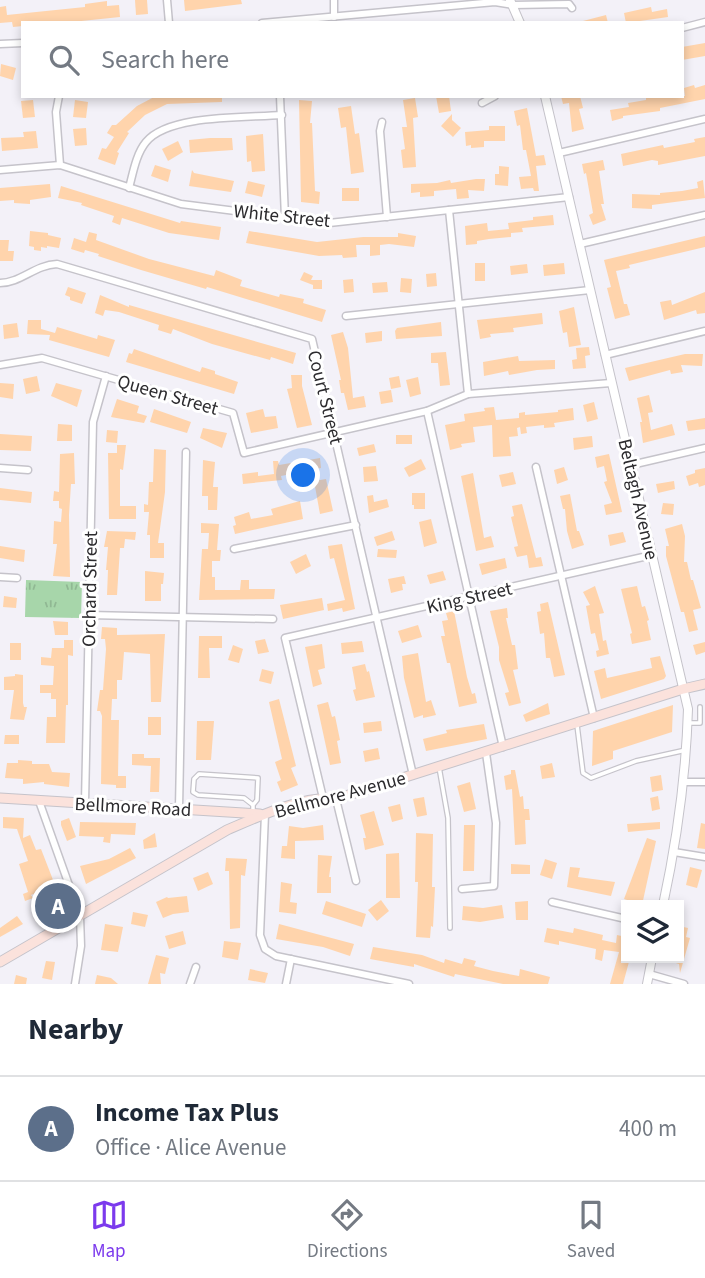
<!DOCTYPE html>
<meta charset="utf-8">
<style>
:root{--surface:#fff;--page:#f6f6f7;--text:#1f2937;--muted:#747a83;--line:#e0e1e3;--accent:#7c3aed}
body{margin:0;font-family:"Source Sans 3",sans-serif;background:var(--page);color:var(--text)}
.controls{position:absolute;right:21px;bottom:21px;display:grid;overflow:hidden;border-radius:0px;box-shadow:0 4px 10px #0003}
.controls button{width:63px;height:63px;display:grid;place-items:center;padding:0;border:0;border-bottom:2px solid var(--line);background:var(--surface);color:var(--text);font:35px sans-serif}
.you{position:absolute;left:304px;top:476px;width:24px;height:24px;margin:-18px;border:5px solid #fff;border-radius:50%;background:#1a73e8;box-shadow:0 0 0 10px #1a73e833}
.badge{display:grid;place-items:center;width:46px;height:46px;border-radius:50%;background:var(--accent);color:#fff;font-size:23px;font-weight:700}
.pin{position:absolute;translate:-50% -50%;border:4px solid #fff;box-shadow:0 2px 7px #0006}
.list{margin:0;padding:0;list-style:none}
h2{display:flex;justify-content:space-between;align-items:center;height:91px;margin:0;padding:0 28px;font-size:30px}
h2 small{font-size:23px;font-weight:400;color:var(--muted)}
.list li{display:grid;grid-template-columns:46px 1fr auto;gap:21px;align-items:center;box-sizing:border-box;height:105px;padding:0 28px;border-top:2px solid var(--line)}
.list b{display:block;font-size:26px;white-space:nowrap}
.list p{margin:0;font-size:23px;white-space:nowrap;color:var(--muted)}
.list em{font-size:23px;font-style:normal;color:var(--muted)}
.icon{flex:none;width:38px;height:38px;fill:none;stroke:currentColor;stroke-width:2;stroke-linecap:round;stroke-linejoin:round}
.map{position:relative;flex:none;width:705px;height:984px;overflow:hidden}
.search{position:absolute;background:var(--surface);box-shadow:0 4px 10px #0003;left:21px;right:21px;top:21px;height:77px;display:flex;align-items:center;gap:18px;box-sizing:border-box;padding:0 24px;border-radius:0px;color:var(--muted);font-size:26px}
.sheet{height:196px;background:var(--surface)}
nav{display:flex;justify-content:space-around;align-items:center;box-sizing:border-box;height:98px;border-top:2px solid var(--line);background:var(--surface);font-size:19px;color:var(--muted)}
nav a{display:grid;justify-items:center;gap:4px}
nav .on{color:var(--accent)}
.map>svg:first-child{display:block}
</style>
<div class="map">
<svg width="705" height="984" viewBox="0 0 705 984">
<defs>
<pattern id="grass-tufts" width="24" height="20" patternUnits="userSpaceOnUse" patternTransform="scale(1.75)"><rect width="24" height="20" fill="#a7d6aa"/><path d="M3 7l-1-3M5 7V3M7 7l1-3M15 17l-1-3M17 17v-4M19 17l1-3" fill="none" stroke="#90b893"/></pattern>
</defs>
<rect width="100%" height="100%" fill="#f3f1f8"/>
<path fill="url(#grass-tufts)" d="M26,580L82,582L81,618L25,617Z"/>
<g fill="#ffd4ac">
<path d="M135,0H147L148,14L136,15Z"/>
<path d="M184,0H241L242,4L185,11Z"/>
<path d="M107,1V6L119,5L120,17L62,23H23V26L13,27L12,22L0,23V7L6,6L7,15L85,7V4Z"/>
<path d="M651,7L652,12L667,9L668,17L626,23L624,13Z"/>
<path d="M606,15L608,23H584L583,21Z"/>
<path d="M705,43V56L682,60V47Z"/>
<path d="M1,64L16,68L13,80L0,76Z"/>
<path d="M694,85L695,88L705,85V99L660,108V111L623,116V118L612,121L610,110L629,107L628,103L646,100V96H685L684,88Z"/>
<path d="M156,96H222V102L167,104L145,115L127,132L129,133L117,152L119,153L115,165L98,159L102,148L106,149L114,137L107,133L112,125H116L137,106Z"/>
<path d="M436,96H449L451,111L439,113Z"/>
<path d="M561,96H580L583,108L579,109L584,129L572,132L569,103L563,104Z"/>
<path d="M415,98L418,117L413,118L416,167L403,168L401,150L405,149L402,127H407L403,100Z"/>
<path d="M33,100L35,117L23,118L21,101Z"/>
<path d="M75,100L88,102L86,118L73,117Z"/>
<path d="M299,100L312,101L310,123H312L315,191L320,192L319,204L301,202Z"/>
<path d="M351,106L355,134L359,133L364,172L351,174L346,127L341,128L338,108Z"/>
<path d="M527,108L536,156L544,155L546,165L536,166L539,191H534L533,188L521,189L519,177L531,176L526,150H523L520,125L517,126L514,111Z"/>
<path d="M452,114V120L461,128L453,137L441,126Z"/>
<path d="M489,126H505V141H484V147L471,148V145L466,146L465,132L489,130Z"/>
<path d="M86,128L87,145L75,146L73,129Z"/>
<path d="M36,131L38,148L2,151L1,138L24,137L23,132Z"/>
<path d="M263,134L265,171L252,172L251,161L247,162L246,136Z"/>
<path d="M705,137V156L658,165V161L652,160L623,166L621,154L663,145L664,148L695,142L694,139Z"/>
<path d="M210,138H232L233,150L190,153L189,140Z"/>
<path d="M178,141L183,152L168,161L162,149Z"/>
<path d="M603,160L605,170L599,171L604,204H601L606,220L593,225L589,215L593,213L586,173L584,174L582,164Z"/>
<path d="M155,165L171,170L168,182L151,176Z"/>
<path d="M499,166L509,167L508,186L495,185V174H499Z"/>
<path d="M192,170L194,173L234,181L231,192L189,186Z"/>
<path d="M476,179H485L484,191L468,190L469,198L457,199L456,189L434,191V196L420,197V192L411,193V184L437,183L450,180L451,183Z"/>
<path d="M703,180L705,198L652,205V209L632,208V194L660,195V193L682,191L698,188L697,182Z"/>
<path d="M248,181L265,185L262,197L245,193Z"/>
<path d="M50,184L51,197L30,200V204L14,203V200L0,201V188Z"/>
<path d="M61,186L180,223L181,221L221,227L219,240L169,233L122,218L120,225L112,222L114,216L81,205L82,203L58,198Z"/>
<rect x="342" y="188" width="17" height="13"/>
<path d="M553,215L554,225L522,228L523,232L511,233V237L489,239L477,241V244L466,245L465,226L487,223L488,231L509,229L508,223L533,220V217Z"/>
<path d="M30,231L48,233V235L61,238L59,248L47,246V248L41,247V251L34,250V247L29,246Z"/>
<path d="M249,231L317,242L363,237H398V233L416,236L414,247L389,244L380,245V255L370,256V245H356L357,257L343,258L342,255L319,256L246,243Z"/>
<path d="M89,232L97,234L96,240L149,259L214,276L216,270L242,280L240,286L279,297L280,294L304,299L303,303L326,310L322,322L207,287L206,289L141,270L98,256L99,254L85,250L84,253L71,249L74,238L86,242Z"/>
<path d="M705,236V247L629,265L630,268L616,271L624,304H627L630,315L615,319L607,288L611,287L604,260Z"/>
<path d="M0,240H9L8,251H14L13,261H0Z"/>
<rect x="475" y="263" width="10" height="18"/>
<path d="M564,263L565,274L544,276L543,265Z"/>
<path d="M527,264L528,273L511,275L510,266Z"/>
<path d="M304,272L313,276L311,280H322V289H313V285L300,280Z"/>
<path d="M436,273L437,286L427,287L426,274Z"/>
<path d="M401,278L412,279L411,293L400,292Z"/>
<path d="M353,279L354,292L344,293L343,280Z"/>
<path d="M387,282L388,292L373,293L372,283Z"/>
<path d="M68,287L86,293L82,304L70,300V297L65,295Z"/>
<path d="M705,292V313L697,314L696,310L664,320L660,302L671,300L672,305Z"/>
<path d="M100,295L129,307V305L296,353L293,364L271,357L270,360L212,344L173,329L171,334L158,330L159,325L119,312L105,310L103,316L95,313Z"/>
<path d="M574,307L581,345L569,347L567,332L563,333L559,311Z"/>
<path d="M542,313L543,324L513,328L514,332L490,334L491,337L480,339L477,320Z"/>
<path d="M28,320H41V329L55,333L57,327L97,339L98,335L115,340L109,357L49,340L50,335L27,334Z"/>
<path d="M441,322L442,336L396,339L395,331L397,328Z"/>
<path d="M17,323L19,337L4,339L3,325Z"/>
<path d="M382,331V341L366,343L365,333Z"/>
<path d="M343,332L348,348L353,398L364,396L366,407L348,410L344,393H341L339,380H341L331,335Z"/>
<path d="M589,347L590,355L585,356L586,368L573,369L572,360L577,359L576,348Z"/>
<path d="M134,349L200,372L202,367L215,371V374L238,382L234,394L126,362L129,353L132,354Z"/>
<path d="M446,352L450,385L440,386L438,363H431V353Z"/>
<path d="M685,354H703L702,366L681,365L683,372L671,374L670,370L629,381L625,368Z"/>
<path d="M518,356L519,361L555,360V369L537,370L509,375L508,371L484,376L483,362Z"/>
<path d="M291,375H302V386L312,425L297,428L287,389L292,388Z"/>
<path d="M37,376L40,391L26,394L23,379Z"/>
<path d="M399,376L401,387L391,389L389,378Z"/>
<path d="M418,377L421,394L410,397L406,380Z"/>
<path d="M0,383L14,384L13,399L0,397Z"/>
<path d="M56,383L82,390L77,407L51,396Z"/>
<path d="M391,390L393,402L381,404L379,392Z"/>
<path d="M649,395L653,412L648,413L651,430L672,424L675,435L643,443L640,422H642L637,398Z"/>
<path d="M117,399L139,406L137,413L147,416L144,423L111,417Z"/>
<path d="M594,402L598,419L587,422L583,405Z"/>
<path d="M494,407L496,420L519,418V413L525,412V415L558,412V410L573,408L574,420L554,423L555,427L544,428V425L526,427L527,433L521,434L520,427L517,428L518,436L509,437L511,456L493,457L492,425L473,427L475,442L461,444L462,447L450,450L445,425L465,421L464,414L485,411L484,408Z"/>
<path d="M154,409L191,422L187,433L150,422Z"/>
<path d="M263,409L265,417L276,416L278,428L251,433L246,413Z"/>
<path d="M705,418V429L688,431L686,421Z"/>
<path d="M58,424L72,425V441H57Z"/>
<path d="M203,428L227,433L222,448L200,438Z"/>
<path d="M107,430L118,431L117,443L106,442Z"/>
<path d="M0,434L32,436L31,451L0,450Z"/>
<rect x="396" y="435" width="16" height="9"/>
<path d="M592,436L593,447L574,450L573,438Z"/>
<path d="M374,444L376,452L359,456L357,448Z"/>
<path d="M117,445H126L123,470L120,469V506H136V519H109L108,453H117Z"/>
<path d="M154,449L166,450L165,492L158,543H164V558H150V535H147L149,512H144V504L148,505L149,482H153Z"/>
<path d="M74,453L75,484H71L69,515L70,577L53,576L57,544H53L54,521L61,522L62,509L59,508V501H53L54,491L59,492L60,454Z"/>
<path d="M609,454L622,512L606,515L604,505L612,503L604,482L607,481L604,466L597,468L595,457Z"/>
<path d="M320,458L321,468L281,476L282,480L243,484L242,474L258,472V476L274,474L273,461H278L279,465Z"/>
<path d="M421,459L426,469L409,477L404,468Z"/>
<path d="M203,460L215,462L213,487H218L217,510H208V496H202Z"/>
<path d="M376,466L378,481L364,482L363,467Z"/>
<path d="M564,467L568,480L557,484L554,470Z"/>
<path d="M705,468V485L699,487L698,483L689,486L686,476L695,473V470Z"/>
<path d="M513,472L516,484L502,487L499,475Z"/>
<path d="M473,473L484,538L491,536L494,547L476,551L461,476Z"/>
<path d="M326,479L333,511L320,514L314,481Z"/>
<path d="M674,481L675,489L658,493L656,484Z"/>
<path d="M0,488L32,492L31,503L0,500Z"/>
<path d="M412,493H425V509H414V505H412Z"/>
<path d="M570,494L577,531H579L584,545L572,549L567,531L565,509H563L560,496Z"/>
<path d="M373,495L374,502L387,499L389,507L369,513L367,496Z"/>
<path d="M300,501L303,519L235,534L233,526L236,525L234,517L249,512L251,519L273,515L271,509Z"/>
<path d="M663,503L674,504L673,515L661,514Z"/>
<path d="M522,504L536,558L541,557L543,566L529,568L527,555L517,557L514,547L518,546L511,517L514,516L512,506Z"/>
<path d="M431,519L437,543L424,547L419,522Z"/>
<path d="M201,523L219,524L217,550H221L220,561H212V577H215V590H240L241,580H249V589H275L274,599L199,600L202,549H208L209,533H201Z"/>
<path d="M682,524L685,536L684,562H687L691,580H693L701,608L693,610L698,630L689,632L684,612H681L666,556V546H669L665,529Z"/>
<path d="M107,531L136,532L135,540L125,539L124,548H120L117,595H107L108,570H106L108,547H104Z"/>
<path d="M392,531L395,540L377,546L374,537Z"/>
<path d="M623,532L626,542L610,546L608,535Z"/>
<path d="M342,544L355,609L343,612L342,608L328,611L327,604L345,600L334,558L330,559L328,546Z"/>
<path d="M0,546L25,550L24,562L0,558Z"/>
<path d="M378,549L397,550L396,558L377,557Z"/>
<path d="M306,554L311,566L296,574L290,562Z"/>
<path d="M505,558L507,568L482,575L479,564Z"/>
<path d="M145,571L164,573L163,584H161V601H145Z"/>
<path d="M443,571L446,580L430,584L427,575Z"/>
<path d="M404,576L406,584H402L403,590L391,593L388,579Z"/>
<path d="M595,586L604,613L599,614L603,641L606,640L609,654L597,657L596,651L599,650L595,633L591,634L586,606L590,605L583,592Z"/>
<path d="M637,586L642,607L645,606L649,620L647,621L651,640L632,644L630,634L632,633L621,589Z"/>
<path d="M4,596L17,598L16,608L3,607Z"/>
<path d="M322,598L324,610L283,619L280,605Z"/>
<path d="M548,602L565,675L554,677L550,658H546L544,633L540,634L537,612L541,611L540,604Z"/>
<path d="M507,608L508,618H506L512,645H515L518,669L513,670L521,703L509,706L505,693L509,692L499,660V647L490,611Z"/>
<path d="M454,611L467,677L472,694L475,693L477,703L459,707L450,663H447L441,636H445L442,621L448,620L446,613Z"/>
<path d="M53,621L68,622V635H55Z"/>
<path d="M418,625L422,637L402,643L398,631Z"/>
<path d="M102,627L117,628V635L165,634L161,702H151L150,654L124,652L122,680H117V699H112L111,720H119L118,776H126V788H116V785L101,784L102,716L100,711H97L100,690H103L106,649L105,639H101Z"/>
<path d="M199,636H222V648H209L210,678H198Z"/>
<path d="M265,639L269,652L258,654L255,641Z"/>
<path d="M64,640H73V656L68,655V705H66L65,743H46L47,717H56V699H51V693H40V685H53L54,666L41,665V657L51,658L52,648H64Z"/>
<path d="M362,641L364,652L342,654L341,643Z"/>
<path d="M705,642V652L696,655L693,645Z"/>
<rect x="10" y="643" width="11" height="17"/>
<path d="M322,644L325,668L318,670L322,684L313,687L305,647Z"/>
<path d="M233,645L243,649L239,663L228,660Z"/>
<path d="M418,653L426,702L431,700L436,715L423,718V715L414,718L404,678L402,656Z"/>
<path d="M660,656L666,676L664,679L601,699L594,671L605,668L607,678L652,668L650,658Z"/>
<path d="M365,664L367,672L369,671L375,697L356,701L353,690L356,689L352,667Z"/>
<path d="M262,669L274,672L271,684L259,681Z"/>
<path d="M15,674L23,675V703L24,707H27L24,720L10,719L14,690H4V677L15,676Z"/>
<path d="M279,699L296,766L291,768L298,785L281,792L277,782L281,780L275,762L282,759L269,702Z"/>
<path d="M328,702L332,717L335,716L340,740L337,741L341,763L330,765L317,705Z"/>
<path d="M548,703L550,714L526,722L523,715Z"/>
<path d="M673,705L672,732L613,751V759L592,766L593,731Z"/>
<rect x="148" y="717" width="13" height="18"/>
<path d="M197,721H214L211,760H196Z"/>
<path d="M381,721L382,731L364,733L363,723Z"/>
<path d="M484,724L487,739L426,751L423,739L447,733L446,730Z"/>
<path d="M5,735H19V744H4Z"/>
<path d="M378,748L380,759L365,762L363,751Z"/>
<path d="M132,754H144V758H160L159,792H150L151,766L132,765Z"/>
<path d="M18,760L32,761V764H49L52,772L70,773L69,787L44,784V782L23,784V779L5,778L7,763H18Z"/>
<path d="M552,763L555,777L542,779L540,766Z"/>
<path d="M511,770H515L520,797L523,796L524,809H529L530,820H525L526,844L515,845L512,789L506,790L504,776L511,774Z"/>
<path d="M661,775L663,790L652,792L650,777Z"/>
<path d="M470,782L476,809L464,812L457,786Z"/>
<path d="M658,796L660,809L652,811L650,798Z"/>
<path d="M424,797L427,815L417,817L413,799Z"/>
<path d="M400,804L403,819L392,822L388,807Z"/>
<path d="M374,811L384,845L365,850L363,838H366L360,815Z"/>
<path d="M3,817L24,818L23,838L30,835L36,850L41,849L55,885L31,895L33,898L25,901L23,894L28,892L19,864L28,861L17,829L3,828Z"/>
<path d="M69,818L76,837L67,841L61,825V821Z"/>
<path d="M80,822L136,823L135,835L111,834L110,843L103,842L104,837L79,836Z"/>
<path d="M660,822V829L628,832L627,824Z"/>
<path d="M701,823L705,824V849L697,848Z"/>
<path d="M323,825L324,840L295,841V859L281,858L282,846H287L289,826L303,828Z"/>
<path d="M464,825H475L474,871H463Z"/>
<path d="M155,833L157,847L144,849L143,840Z"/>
<path d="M416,833L433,834L432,887H435L433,927L431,926L430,938L416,937L418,882H415Z"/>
<path d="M647,838L656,841L642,905L624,899Z"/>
<path d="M130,848L136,858L86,884L80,866L109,859Z"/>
<path d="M399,853L400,898H386V854Z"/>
<path d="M318,855L332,856L329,877H331V893H317Z"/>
<path d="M226,858L247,859L245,876L241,875L240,928L230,929L229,871H225Z"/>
<path d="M545,859L557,863L552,879L540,875Z"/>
<path d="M511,864L530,865V874H511Z"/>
<path d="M570,867L580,868L578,877L615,882L611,896L567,887Z"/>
<path d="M690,867L702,870L697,888L686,885Z"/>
<path d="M208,872L213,884L198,891L193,878Z"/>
<path d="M281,882L292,884L290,902L297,903L296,914L279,912Z"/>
<path d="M187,896L189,912L173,914L163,918L156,902L167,897L168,898Z"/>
<path d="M61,897L64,908L50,916L45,903Z"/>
<path d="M381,900L389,911L377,921L368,910Z"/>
<path d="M326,901L366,914L362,927L322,914Z"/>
<path d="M528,901V920H516L515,902Z"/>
<path d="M502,905L504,918L480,922L462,920L463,906L483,908Z"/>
<path d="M133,912L148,915L145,927L131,924Z"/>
<path d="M17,916L23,924L0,937V928Z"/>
<path d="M105,924L123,927L118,952L101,950Z"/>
<path d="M279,924L354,944L350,956L323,947L276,939Z"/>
<path d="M679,926L688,928L686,937L690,938L680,973L679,964L663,959L679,958Z"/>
<path d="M547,928L573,933L574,928L603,935L602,940L616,943L617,935L626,937V958H630L623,984H610L619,952L604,950L602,961L595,959L596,949L559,941V945L544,942Z"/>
<path d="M183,931L186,944L169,949L165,936Z"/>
<path d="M224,941L241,943L238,960L222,957Z"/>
<path d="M373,947L422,955L444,963L445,959L462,964L464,958L476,961L474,966L493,971L519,976L520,969L550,977L548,984H503L455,974L454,977L414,964V967L370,959Z"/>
<path d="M156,955L169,958L165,974L160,973L161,984H148Z"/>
<path d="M46,961L55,962L52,980L42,978Z"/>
<path d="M250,969L268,973L265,983L248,980Z"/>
<path d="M16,975L27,978L26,984H14Z"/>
<path d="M97,975L111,978L118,984H95Z"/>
</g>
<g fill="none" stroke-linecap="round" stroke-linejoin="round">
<g stroke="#c5c3ca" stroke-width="6">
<g id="service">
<path d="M689,723H700V707"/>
<path d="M577,725L583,773L591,778L636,761L686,750"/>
<path d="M439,767L448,818L450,928"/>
<path d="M253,805L244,798L198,795L193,792L194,779L199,774L258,778L257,800L253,805V811"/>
</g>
</g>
<g stroke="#c5c3ca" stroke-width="9">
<g id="minor">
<path d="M167,0L169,23"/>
<path d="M334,17V0"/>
<path d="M262,23L495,2L513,5L569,4L572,8"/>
<path d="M682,28L705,22"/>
<path d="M0,44L23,43"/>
<path d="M59,96L56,112L60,165"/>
<path d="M280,96L285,218"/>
<path d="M482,103L495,96"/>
<path d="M382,122L380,131L387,217"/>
<path d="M559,153L705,119"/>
<path d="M0,170L60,165L181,204L329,223L569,197"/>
<path d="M129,188C133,173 136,154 146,142C169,114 246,118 282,115"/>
<path d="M449,210L468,394"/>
<path d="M580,244L705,215"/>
<path d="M0,283C20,283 35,265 57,264L312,339L413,775"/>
<path d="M346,316L590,290"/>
<path d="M605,355L705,331"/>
<path d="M0,365L42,358L233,413L244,453L427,411L468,394L611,383"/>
<path d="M427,411L503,747"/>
<path d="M631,465L705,448"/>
<path d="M536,467L594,718"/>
<path d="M0,468L28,470"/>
<path d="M234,549L356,525"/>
<path d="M0,577L17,578"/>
<path d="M89,615L273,619"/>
<path d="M684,782H705"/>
<path d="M323,798L285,638L652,555"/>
<path d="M336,799L356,881"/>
<path d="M39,801L80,916L81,946L75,984"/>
<path d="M85,803L93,422L106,376"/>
<path d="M179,808L186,452"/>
<path d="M265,814L260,935L265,949L276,956L409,984"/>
<path d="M674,852L705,857"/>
<path d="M462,889L494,886L496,823L486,753"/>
<path d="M552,902L626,919"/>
<path d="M649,974L684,984"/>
<path d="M190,984L196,967"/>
<path d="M286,984L291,959"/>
</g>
</g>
<g stroke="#c5c3ca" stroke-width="10">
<g id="tertiary">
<path d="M510,0L520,23"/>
<path d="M545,96L688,709C686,776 677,840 663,905"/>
<path d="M647,984L652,958"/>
</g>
</g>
<g stroke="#c5c3ca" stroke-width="11">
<g id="secondary">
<path d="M0,798L260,814"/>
<path d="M0,962L227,830C257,817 304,795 336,799L683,689L705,684"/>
</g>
</g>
<use href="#service" stroke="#fff" stroke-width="3.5"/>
<use href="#minor" stroke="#fff" stroke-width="6"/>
<use href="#tertiary" stroke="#fff" stroke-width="8"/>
<use href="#secondary" stroke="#fbe2dc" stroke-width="9"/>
</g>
<g text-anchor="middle" stroke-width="6" stroke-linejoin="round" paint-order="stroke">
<g font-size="19" fill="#2c2b2e" stroke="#fff">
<text transform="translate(282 215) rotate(6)" y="7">White Street</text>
<text transform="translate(168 394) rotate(16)" y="7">Queen Street</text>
<text transform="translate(326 397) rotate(76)" y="7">Court Street</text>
<text transform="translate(639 499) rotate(77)" y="7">Beltagh Avenue</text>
<text transform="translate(89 589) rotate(-89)" y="7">Orchard Street</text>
<text transform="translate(469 597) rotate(-13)" y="7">King Street</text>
<text transform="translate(340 794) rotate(-15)" y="7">Bellmore Avenue</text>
<text transform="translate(133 806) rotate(3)" y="7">Bellmore Road</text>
</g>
</g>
</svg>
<div class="controls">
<button><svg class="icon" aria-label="layers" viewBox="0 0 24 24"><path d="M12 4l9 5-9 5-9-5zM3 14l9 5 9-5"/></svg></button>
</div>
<div class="you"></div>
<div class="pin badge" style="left:58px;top:906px;background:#5c6f8a">A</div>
<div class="search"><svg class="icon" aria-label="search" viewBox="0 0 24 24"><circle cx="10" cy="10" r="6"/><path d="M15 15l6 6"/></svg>Search here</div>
</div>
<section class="sheet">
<h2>Nearby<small></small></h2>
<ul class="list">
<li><span class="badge" style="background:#5c6f8a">A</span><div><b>Income Tax Plus</b><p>Office · Alice Avenue</p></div><em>400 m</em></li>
</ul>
</section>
<nav>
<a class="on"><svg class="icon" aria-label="map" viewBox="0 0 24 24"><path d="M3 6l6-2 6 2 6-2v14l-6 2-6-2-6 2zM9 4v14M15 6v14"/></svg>Map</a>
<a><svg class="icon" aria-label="directions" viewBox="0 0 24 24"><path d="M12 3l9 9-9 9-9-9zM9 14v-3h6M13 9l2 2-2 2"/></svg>Directions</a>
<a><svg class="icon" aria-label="saved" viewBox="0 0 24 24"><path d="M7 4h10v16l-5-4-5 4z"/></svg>Saved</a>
</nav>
